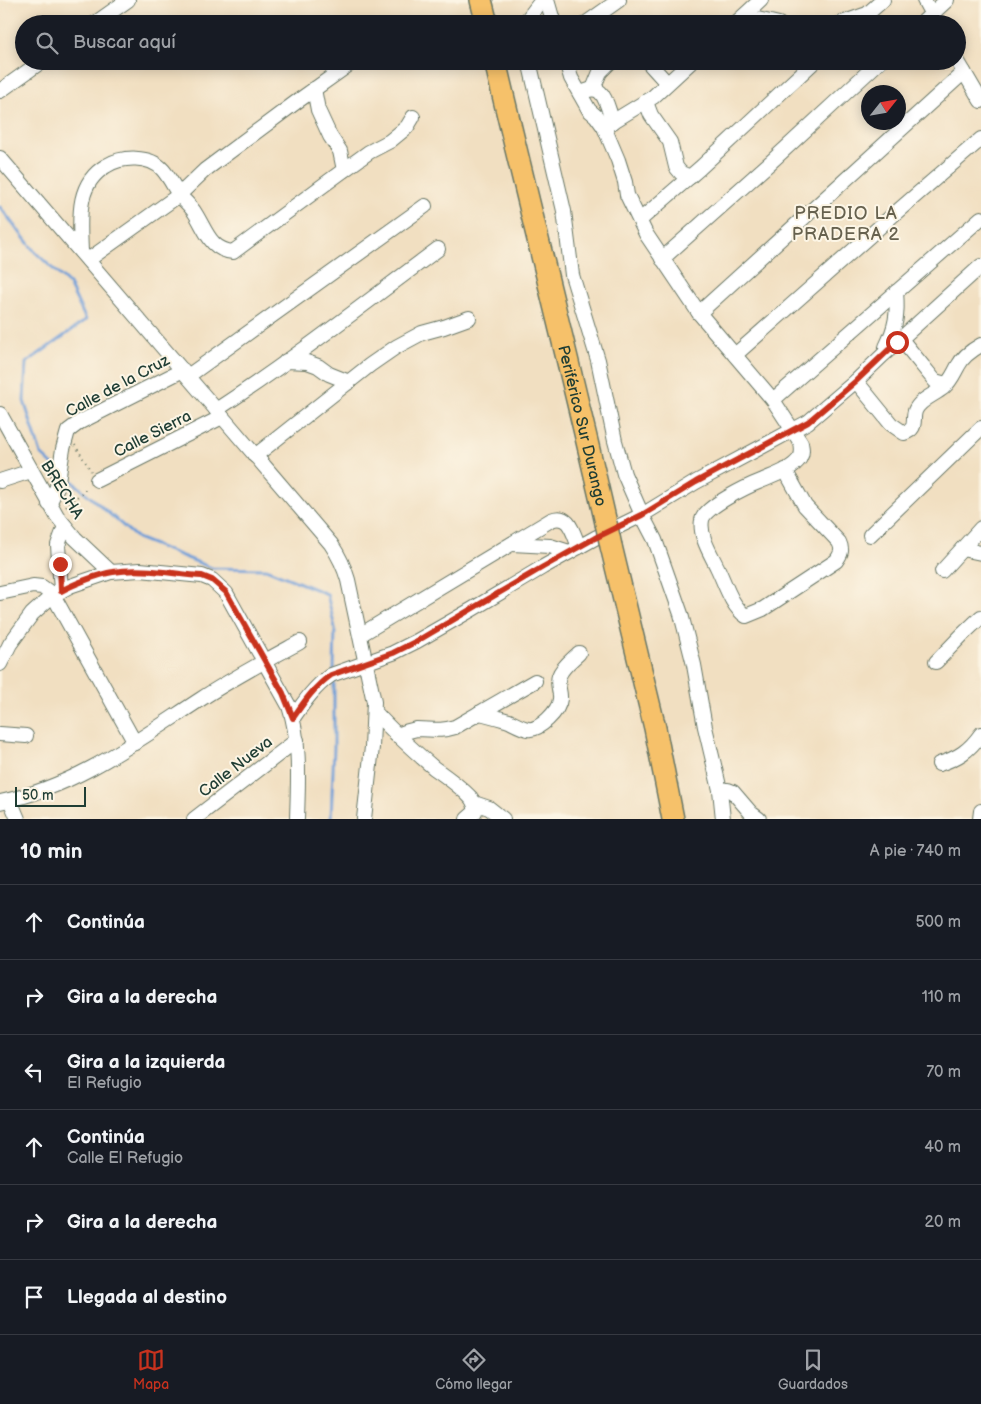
<!DOCTYPE html>
<html lang="es">
<meta charset="utf-8">
<style>
:root{--surface:#171b24;--page:#20242c;--text:#f1f3f6;--muted:#9ea1a6;--line:#363941;--accent:#c8321e}
body{margin:0;font-family:"Balsamiq Sans",sans-serif;background:var(--page);color:var(--text)}
.compass{position:absolute;left:861px;top:85px;width:45px;height:45px;border-radius:50%;background:var(--surface);box-shadow:0 2px 12px #0003;rotate:59deg}
.scale{position:absolute;left:15px;bottom:12px;width:71px;box-sizing:border-box;padding-left:5px;border:2px solid #1f3d34;border-top:0;font-size:14px;line-height:18px;white-space:nowrap;color:#1f3d34;-webkit-text-stroke:4px #fcf5e5;paint-order:stroke}
.stop{position:absolute;width:15px;height:15px;margin:-11px;border:4px solid #c8321e;border-radius:50%;background:#fff}
.stop.end{background:#c8321e;border-color:#fff;box-shadow:0 1px 5px #0008}
.list{margin:0;padding:0;list-style:none}
h2{display:flex;justify-content:space-between;align-items:center;height:65px;margin:0;padding:0 20px;font-size:21px}
h2 small{font-size:16px;font-weight:400;color:var(--muted)}
.list li{display:grid;grid-template-columns:32px 1fr auto;gap:15px;align-items:center;box-sizing:border-box;height:75px;padding:0 20px;border-top:1px solid var(--line)}
.list b{display:block;font-size:19px;white-space:nowrap}
.list p{margin:0;font-size:16px;white-space:nowrap;color:var(--muted)}
.list em{font-size:16px;font-style:normal;color:var(--muted)}
.icon{flex:none;width:28px;height:28px;fill:none;stroke:currentColor;stroke-width:2;stroke-linecap:round;stroke-linejoin:round}
.map{position:relative;flex:none;width:981px;height:819px;overflow:hidden}
.search{position:absolute;background:var(--surface);box-shadow:0 2px 12px #0003;left:15px;right:15px;top:15px;height:55px;display:flex;align-items:center;gap:12px;box-sizing:border-box;padding:0 18px;border-radius:28px;color:var(--muted);font-size:19px}
.sheet{height:515px;background:var(--surface)}
nav{display:flex;justify-content:space-around;align-items:center;box-sizing:border-box;height:70px;border-top:1px solid var(--line);background:var(--surface);font-size:14px;color:var(--muted)}
nav a{display:grid;justify-items:center;gap:2px}
nav .on{color:var(--accent)}
.map>svg:first-child{display:block}
</style>
<div class="map">
<svg width="981" height="819" viewBox="0 0 981 819">
<rect width="100%" height="100%" fill="#fcf5e5"/>
<filter id="ink" filterUnits="userSpaceOnUse"><feTurbulence type="fractalNoise" baseFrequency=".02" numOctaves="2"/><feDisplacementMap in="SourceGraphic" scale="10" xChannelSelector="R" yChannelSelector="G"/><feConvolveMatrix kernelMatrix="1 2 1 2 8 2 1 2 1" color-interpolation-filters="sRGB"/></filter>
<filter id="wash" filterUnits="userSpaceOnUse"><feTurbulence type="fractalNoise" baseFrequency=".0096" numOctaves="4" result="noise"/><feDisplacementMap in="SourceGraphic" scale="20" xChannelSelector="R" yChannelSelector="G"/><feGaussianBlur stdDeviation="1.12" result="paint"/><feColorMatrix in="noise" values="0 0 0 0 0 0 0 0 0 0 0 0 0 0 0 0 0 1.4 0 .05"/><feComposite in="paint" operator="in"/></filter>
<g filter="url(#wash)">
<rect width="100%" height="100%" fill="#f1dfc1"/>
<g fill="none" stroke-linecap="round" stroke-linejoin="round">
<g stroke="#6e9dd7" stroke-width="3">
<path d="M0,207L35,252L69,284L86,320L26,363L24,401L41,454L56,468"/>
<path d="M63,473L137,538L212,568L266,569L327,594L335,628L334,671"/>
<path d="M331,819L334,746V679"/>
</g>
</g>
</g>
<g filter="url(#ink)">
<g fill="none" stroke-linecap="round" stroke-linejoin="round">
<g stroke="#687665" stroke-width="16">
<g id="minor">
<path d="M547,0L554,24"/>
<path d="M924,0L937,24"/>
<path d="M744,16L779,24"/>
<path d="M94,24L128,0"/>
<path d="M526,24L527,20L542,0"/>
<path d="M585,24L619,0"/>
<path d="M735,24L761,0"/>
<path d="M839,24L864,15"/>
<path d="M856,24L883,0"/>
<path d="M921,24L947,0"/>
<path d="M957,60L981,101"/>
<path d="M529,61L564,211L572,275L598,360L615,441L624,474L642,515L655,540L681,614L694,665L705,727L720,790L723,819"/>
<path d="M566,61L571,78L589,110L596,116L604,127L618,160L625,182L627,195L646,234L699,313L773,400L801,443C802,448 803,453 800,458C792,470 774,475 761,481C748,486 704,507 702,520C699,536 711,554 717,567C725,583 731,606 746,616L763,609L836,561C841,554 843,550 839,542L805,506L785,470"/>
<path d="M647,61L667,83"/>
<path d="M314,89L318,110L330,136L340,151L344,170"/>
<path d="M593,89L600,72L611,61"/>
<path d="M0,91L42,61"/>
<path d="M580,94C605,79 606,105 613,122"/>
<path d="M646,102L651,115L670,142L676,167L681,173L690,177"/>
<path d="M604,127L653,97L692,61"/>
<path d="M0,158C110,286 221,415 331,544C339,556 344,566 348,580L374,702L372,747L364,819"/>
<path d="M640,220L700,168L815,61"/>
<path d="M81,252C80,221 75,184 106,166C122,156 150,155 163,170C169,177 173,185 178,193C183,200 191,206 195,213C206,230 210,250 233,252L344,170L369,152L390,141L407,127L413,117"/>
<path d="M662,259L772,161L880,61"/>
<path d="M88,260L179,195L205,170L295,103L354,61"/>
<path d="M699,313L964,72"/>
<path d="M897,342L905,344L909,349L935,381L946,384"/>
<path d="M886,347C896,327 898,314 896,292"/>
<path d="M735,355L892,216L981,139"/>
<path d="M286,361L307,362L318,366L329,374L349,382"/>
<path d="M188,376L425,206"/>
<path d="M856,381L891,424L904,433C918,429 912,420 915,411C919,400 934,395 943,388C951,381 953,375 958,366C963,356 972,350 981,345"/>
<path d="M773,400L981,218"/>
<path d="M216,410C293,360 365,303 438,249"/>
<path d="M0,414L57,516L75,538L111,572"/>
<path d="M255,456L370,365L396,347L422,333L444,327L469,318"/>
<path d="M97,480L222,417"/>
<path d="M0,481L31,471"/>
<path d="M49,504L57,487L63,449L68,431L80,422L183,370"/>
<path d="M870,535L981,428"/>
<path d="M512,544L550,546L569,552"/>
<path d="M962,549L981,553"/>
<path d="M942,571L981,528"/>
<path d="M61,591L58,545L65,526"/>
<path d="M0,593L33,586L42,587L53,595L135,743"/>
<path d="M360,635L551,520C569,512 573,533 579,547"/>
<path d="M936,662L962,635L981,617"/>
<path d="M0,664L10,644L32,614L53,595L70,586L111,572L140,570L202,576L212,580L226,593L289,706C301,742 298,782 297,819"/>
<path d="M374,711C393,732 413,750 434,768C447,777 460,786 471,798C474,802 476,807 475,812L467,819"/>
<path d="M479,713C490,715 499,718 509,721C515,724 522,728 528,729C539,731 559,711 560,699C561,692 556,684 559,676C562,667 573,659 579,653"/>
<path d="M293,718C304,702 314,687 331,675L393,653L417,641L471,610L543,567L595,538L642,515L696,482L808,422L856,381L883,355L981,266"/>
<path d="M0,734L26,736"/>
<path d="M396,735C403,733 410,730 417,729C432,729 439,732 455,727L535,681"/>
<path d="M939,764C958,758 969,751 981,734"/>
<path d="M720,790H728L733,792L751,813L759,819"/>
<path d="M10,800L18,819"/>
<path d="M0,802C76,787 138,740 201,699C233,678 267,660 300,642"/>
<path d="M474,803L489,808L503,819"/>
<path d="M194,819L297,740"/>
<path d="M980,819L981,811"/>
</g>
</g>
<g stroke="#687665" stroke-width="24">
<g id="highway">
<path d="M481,0L487,24"/>
<path id="s1" d="M495,61C531,215 571,369 606,523"/>
<path d="M611,546L655,728L673,819"/>
</g>
</g>
<g stroke="#687665" stroke-width="2" stroke-dasharray="1 4" stroke-linecap="butt">
<path d="M75,445L91,471"/>
<path d="M66,507L88,487"/>
</g>
<use href="#minor" stroke="#fff" stroke-width="14"/>
<use href="#highway" stroke="#f6c16b" stroke-width="21"/>
<g stroke="#687665" stroke-width="24" stroke-linecap="butt">
<path id="highway-bridge" d="M606,523L611,546"/>
</g>
<use href="#highway-bridge" stroke="#f6c16b" stroke-width="21"/>
</g>
</g>
<g fill="none" stroke-linecap="round" stroke-linejoin="round" filter="url(#ink)">
<path stroke="#c8321e" stroke-width="6" d="M60,564L61,591C74,584 99,574 113,572C142,567 173,574 202,576L212,580L226,592L283,693L293,718C304,702 314,687 331,675L393,653L417,641L543,567L595,538L642,515L696,482L808,422L856,381L897,342"/>
</g>
<g text-anchor="middle" stroke-width="4" stroke-linejoin="round" paint-order="stroke">
<g font-size="16" fill="#1f3d34" stroke="#fcf5e5">
<text transform="translate(117 385) rotate(-28)" y="6">Calle de la Cruz</text>
<text dy="6" stroke="none"><textPath href="#s1" startOffset="375">Periférico Sur Durango</textPath></text>
<text transform="translate(152 433) rotate(-27)" y="6">Calle Sierra</text>
<text transform="translate(63 489) rotate(58)" y="6">BRECHA</text>
<text transform="translate(235 766) rotate(-38)" y="6">Calle Nueva</text>
</g>
<g font-size="18" letter-spacing="1" fill="#66614e" stroke="#fcf5e5">
<text x="846" y="219">PREDIO LA<tspan x="846" dy="21">PRADERA 2</tspan></text>
</g>
</g>
</svg>
<svg class="compass" viewBox="-18 -18 36 36"><path d="M0-13l5 13h-10z" fill="#e53935"/><path d="M0 13l5-13h-10z" fill="#9ea1a6"/></svg>
<div class="scale">50 m</div>
<div class="stop" style="left:897px;top:342px"></div>
<div class="stop end" style="left:60px;top:564px"></div>
<div class="search"><svg class="icon" aria-label="search" viewBox="0 0 24 24"><circle cx="10" cy="10" r="6"/><path d="M15 15l6 6"/></svg>Buscar aquí</div>
</div>
<section class="sheet">
<h2>10 min<small>A pie · 740 m</small></h2>
<ul class="list">
<li><svg class="icon" aria-label="ahead" viewBox="0 0 24 24"><path d="M12 20V5M6 11l6-6 6 6"/></svg><div><b>Continúa</b></div><em>500 m</em></li>
<li><svg class="icon" aria-label="right" viewBox="0 0 24 24"><path d="M7 20v-9h11M14 6l5 5-5 5"/></svg><div><b>Gira a la derecha</b></div><em>110 m</em></li>
<li><svg class="icon" aria-label="left" viewBox="0 0 24 24"><path d="M17 20v-9H6M10 6l-5 5 5 5"/></svg><div><b>Gira a la izquierda</b><p>El Refugio</p></div><em>70 m</em></li>
<li><svg class="icon" aria-label="ahead" viewBox="0 0 24 24"><path d="M12 20V5M6 11l6-6 6 6"/></svg><div><b>Continúa</b><p>Calle El Refugio</p></div><em>40 m</em></li>
<li><svg class="icon" aria-label="right" viewBox="0 0 24 24"><path d="M7 20v-9h11M14 6l5 5-5 5"/></svg><div><b>Gira a la derecha</b></div><em>20 m</em></li>
<li><svg class="icon" aria-label="arrive" viewBox="0 0 24 24"><path d="M6 21V4h12l-3 4 3 4H6"/></svg><div><b>Llegada al destino</b></div></li>
</ul>
</section>
<nav>
<a class="on"><svg class="icon" aria-label="map" viewBox="0 0 24 24"><path d="M3 6l6-2 6 2 6-2v14l-6 2-6-2-6 2zM9 4v14M15 6v14"/></svg>Mapa</a>
<a><svg class="icon" aria-label="directions" viewBox="0 0 24 24"><path d="M12 3l9 9-9 9-9-9zM9 14v-3h6M13 9l2 2-2 2"/></svg>Cómo llegar</a>
<a><svg class="icon" aria-label="saved" viewBox="0 0 24 24"><path d="M7 4h10v16l-5-4-5 4z"/></svg>Guardados</a>
</nav>
